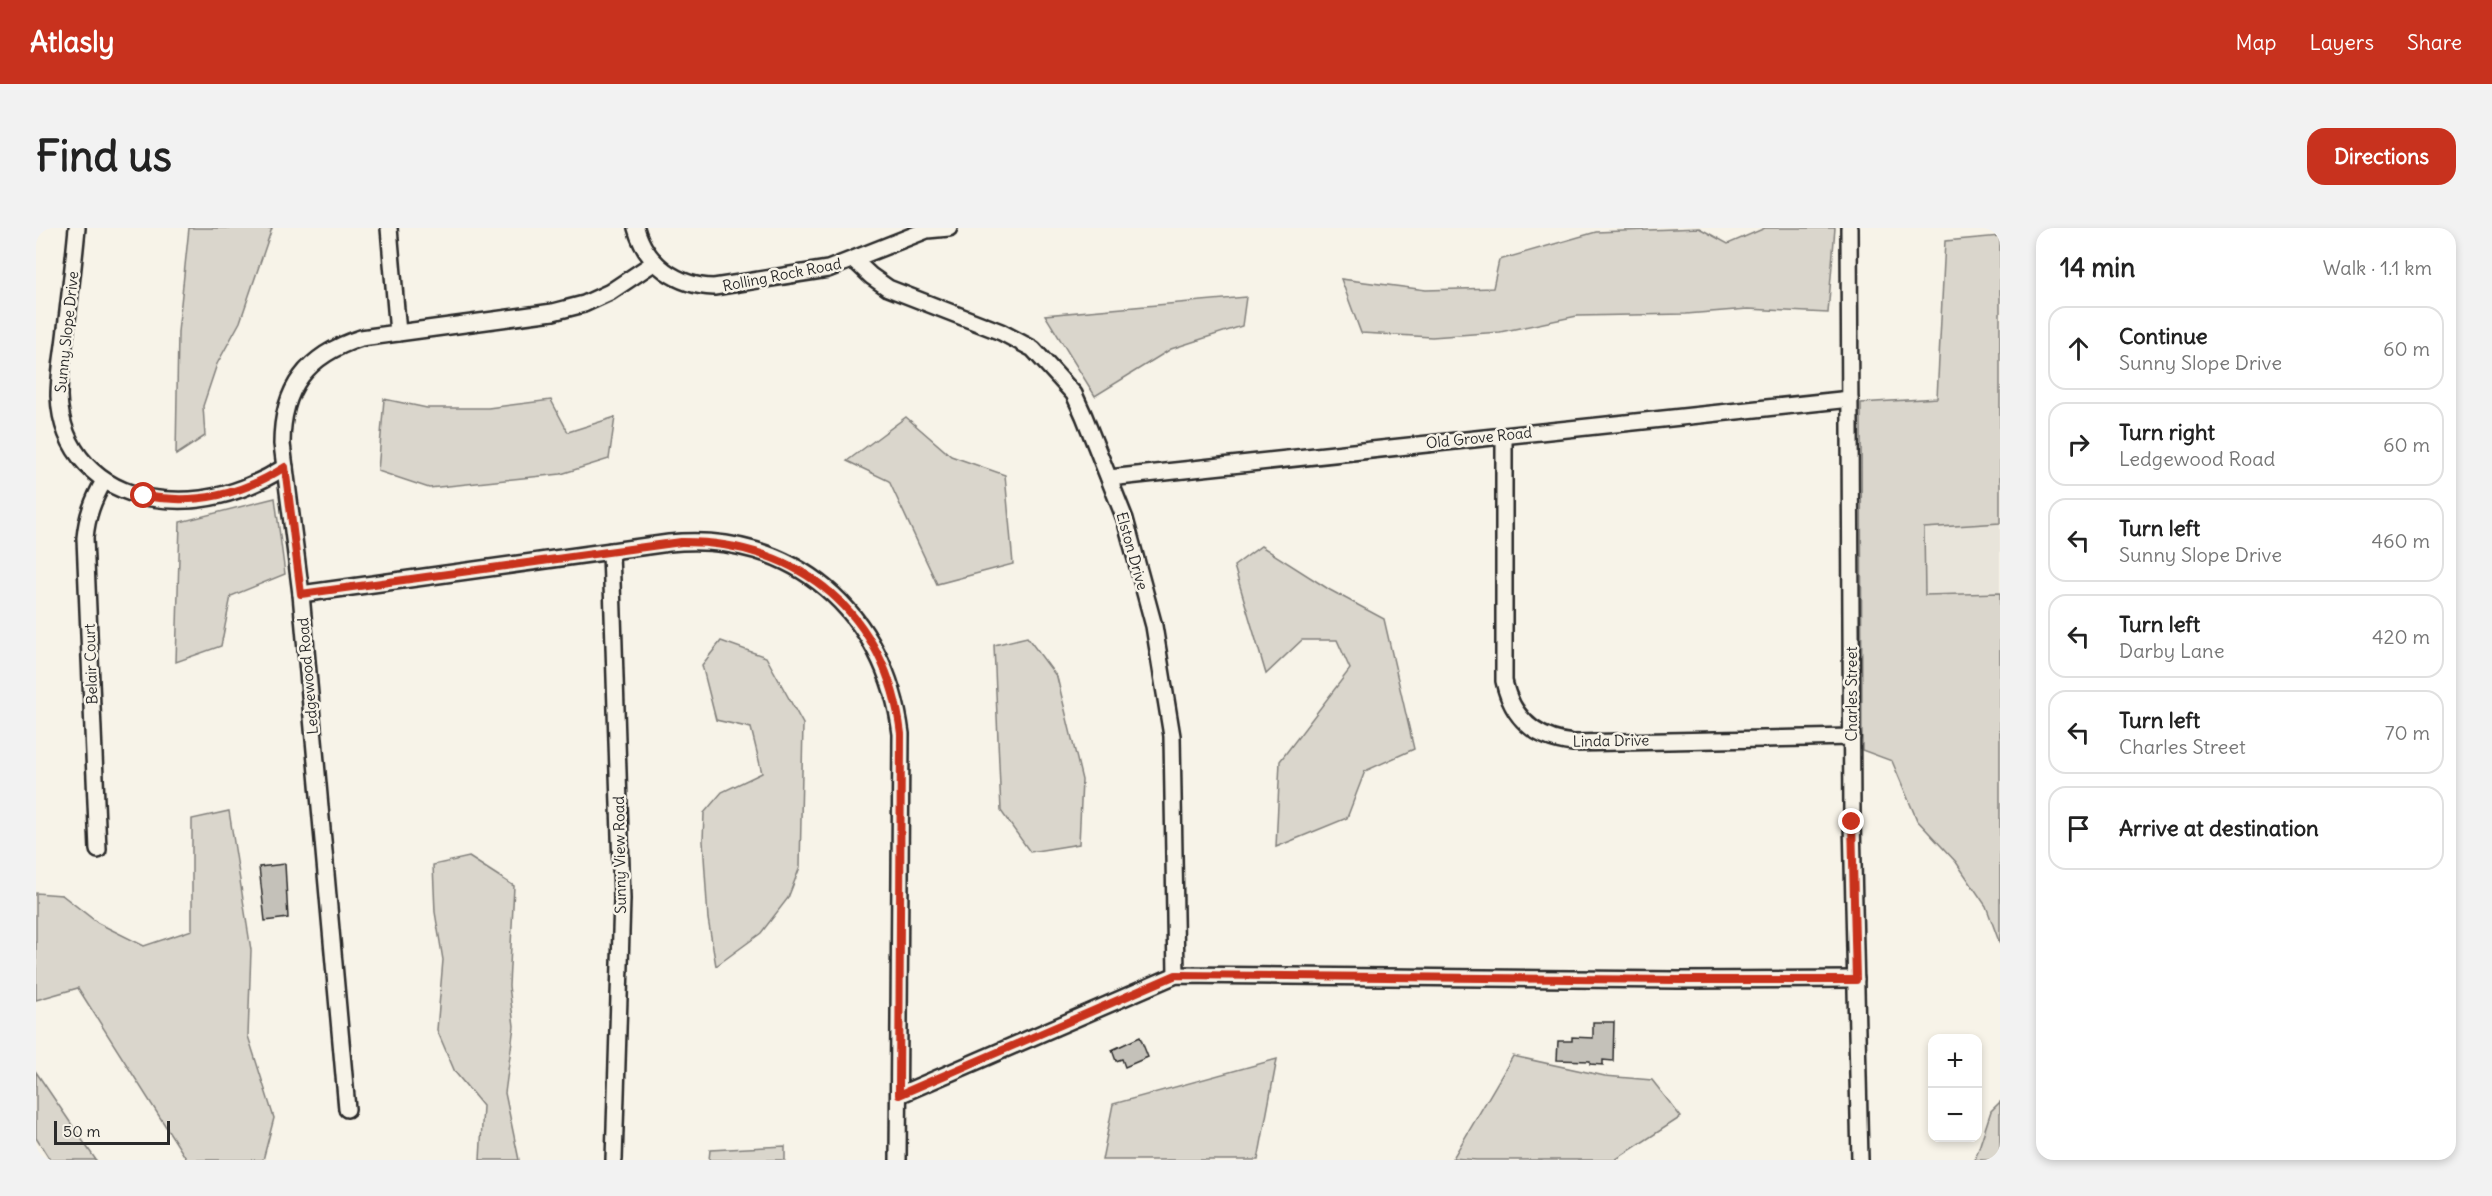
<!DOCTYPE html>
<meta charset="utf-8">
<style>
:root{--surface:#fff;--page:#f2f2f2;--text:#222;--muted:#767676;--line:#e0e0e0;--accent:#c8321e}
body{margin:0;font-family:Delius,sans-serif;background:var(--page);color:var(--text)}
.controls{position:absolute;right:18px;bottom:18px;display:grid;overflow:hidden;border-radius:12px;box-shadow:0 3px 9px #0003}
.controls button{width:54px;height:54px;display:grid;place-items:center;padding:0;border:0;border-bottom:2px solid var(--line);background:var(--surface);color:var(--text);font:30px sans-serif}
.scale{position:absolute;left:18px;bottom:15px;width:116px;box-sizing:border-box;padding-left:6px;border:3px solid #2b2b2b;border-top:0;font-size:16px;line-height:21px;white-space:nowrap;color:#2b2b2b;-webkit-text-stroke:4px #f7f3e8;paint-order:stroke}
.stop{position:absolute;width:18px;height:18px;margin:-14px;border:4px solid #c8321e;border-radius:50%;background:#fff}
.stop.end{background:#c8321e;border-color:#fff;box-shadow:0 2px 6px #0008}
.list{margin:0;padding:0;list-style:none}
h2{display:flex;justify-content:space-between;align-items:center;height:78px;margin:0;padding:0 24px;font-size:26px}
h2 small{font-size:20px;font-weight:400;color:var(--muted)}
.list li{display:grid;grid-template-columns:39px 1fr auto;gap:18px;align-items:center;box-sizing:border-box;height:84px;margin:0 12px 12px;padding:0 12px;border:2px solid var(--line);border-radius:18px}
.list b{display:block;font-size:22px;white-space:nowrap}
.list p{margin:0;font-size:20px;white-space:nowrap;color:var(--muted)}
.list em{font-size:20px;font-style:normal;color:var(--muted)}
.icon{flex:none;width:33px;height:33px;fill:none;stroke:currentColor;stroke-width:2;stroke-linecap:round;stroke-linejoin:round}
.map{position:relative;flex:none;width:1964px;height:932px;overflow:hidden;border-radius:18px}
header{display:flex;align-items:center;gap:36px;box-sizing:border-box;height:84px;padding:0 30px;background:var(--accent);color:#fff}
header strong{font-size:28px}
nav{display:flex;gap:33px;margin-inline-start:auto;font-size:21px}
.intro{display:flex;align-items:center;justify-content:space-between;box-sizing:border-box;height:144px;padding:0 36px}
h1{margin:0;font-size:42px}
.button{padding:15px 27px;border-radius:18px;background:var(--accent);color:#fff;font-size:21px;font-weight:700}
main{display:flex;gap:36px;padding:0 36px}
aside{flex:1;background:var(--surface);border-radius:18px;box-shadow:0 3px 9px #0003}
.map>svg:first-child{display:block}
</style>
<header>
<strong>Atlasly</strong>
<nav><a>Map</a><a>Layers</a><a>Share</a></nav>
</header>
<div class="intro"><h1>Find us</h1><a class="button">Directions</a></div>
<main>
<div class="map">
<svg width="1964" height="932" viewBox="0 0 1964 932">
<rect width="100%" height="100%" fill="#f7f3e8"/>
<filter id="ink" filterUnits="userSpaceOnUse"><feTurbulence type="fractalNoise" baseFrequency=".0167" numOctaves="2"/><feDisplacementMap in="SourceGraphic" scale="12" xChannelSelector="R" yChannelSelector="G"/><feConvolveMatrix kernelMatrix="1 2 1 2 8 2 1 2 1" color-interpolation-filters="sRGB"/></filter>
<g filter="url(#ink)">
<path fill="#e8e4da" d="M1964,295V365L1889,367L1888,299Z"/>
<g fill="#dad6cc" stroke="#82807c" stroke-width="1.5">
<path d="M153,0H236L204,94L181,136L167,178L169,208L140,227L142,104Z"/>
<path d="M1663,0L1692,16L1729,0H1799L1792,85L1712,81L1650,86L1541,88L1464,104L1396,109L1325,105L1305,51L1390,62L1457,60L1463,32L1560,4Z"/>
<path d="M1964,8V295L1888,300L1889,367L1964,365V716L1950,678L1920,634L1881,592L1856,533L1826,522L1825,175L1901,170L1909,13Z"/>
<path d="M1210,69L1206,98L1135,121L1059,168L1009,87Z"/>
<path d="M348,171L391,180H452L515,172L532,204L579,189L573,231L525,246L393,260L342,243Z"/>
<path d="M870,189L915,228L969,247L977,336L901,356L853,253L811,233Z"/>
<path d="M239,270L249,346L195,368L185,418L140,434L144,294Z"/>
<path d="M1225,318L1294,362L1348,391L1378,521L1329,543L1311,590L1240,619L1244,533L1314,441L1301,412H1266L1230,446L1198,338Z"/>
<path d="M991,409L1021,449L1046,552L1043,616L994,624L965,583L958,417Z"/>
<path d="M685,413L730,429L767,496L764,639L752,670L725,705L680,738L672,691L667,613L668,585L686,564L726,545L715,500L680,492L666,437Z"/>
<path d="M193,583L215,722L212,808L238,890L227,932H151L42,760L0,772V665L26,667L62,695L108,718L156,702V591Z"/>
<path d="M433,629L478,658L473,758L478,798L469,865L483,932H444L447,878L419,844L401,802L407,732L399,684L397,637Z"/>
<path d="M1477,828L1569,848L1616,852L1645,889L1579,932H1440L1417,930Z"/>
<path d="M1241,831L1222,932H1066L1077,876Z"/>
<path d="M0,844L53,922L60,932H14L0,910Z"/>
<path d="M1964,874V932H1939L1955,883Z"/>
<path d="M749,918V932H673L674,922Z"/>
</g>
<g fill="#c4c1b9" stroke="#2b2b2b" stroke-width="1.5">
<path d="M249,636L252,690L229,693L223,639Z"/>
<path d="M1557,794H1578L1577,833L1567,832V837L1554,836V833L1521,832L1522,813H1536V809L1557,810Z"/>
<path d="M1104,809L1112,829L1089,839L1086,831L1080,833L1076,822Z"/>
</g>
<g fill="none" stroke-linecap="round" stroke-linejoin="round">
<g stroke="#2b2b2b" stroke-width="20">
<g id="minor">
<path d="M41,0C38,33 34,66 30,100C28,122 23,145 23,168C25,223 62,261 115,270C164,278 208,265 249,239"/>
<path d="M353,0L362,105"/>
<path d="M600,0C610,37 642,58 678,59L792,41L891,2L913,0"/>
<path d="M1813,0L1816,593L1824,932"/>
<path d="M818,32L835,48L852,60L965,104L997,121L1038,166L1048,188L1089,291L1118,398L1136,508L1140,747"/>
<path d="M1468,208V453C1476,490 1499,511 1537,515L1816,509"/>
<path d="M1073,250L1814,171"/>
<path d="M575,323L586,671L578,932"/>
<path d="M265,366L633,315C757,302 850,385 865,506L862,932"/>
<path d="M62,622L49,310C51,288 57,272 68,253"/>
<path d="M863,867L1140,747L1643,752L1820,751"/>
<path d="M311,881L265,366L246,216C246,160 271,127 325,110L517,84L548,76L574,64L619,34"/>
</g>
</g>
<use href="#minor" stroke="#f7f3e8" stroke-width="15"/>
</g>
</g>
<g fill="none" stroke-linecap="round" stroke-linejoin="round" filter="url(#ink)">
<path stroke="#c8321e" stroke-width="8" d="M108,268C160,277 205,267 249,239L265,366L645,314C765,313 851,387 865,506L863,867L1140,747L1643,752H1820L1816,594"/>
</g>
<g text-anchor="middle" stroke-width="5" stroke-linejoin="round" paint-order="stroke">
<g font-size="15" fill="#2b2b2b" stroke="#f7f3e8">
<text transform="translate(746 47) rotate(-11)" y="5">Rolling Rock Road</text>
<text transform="translate(31 104) rotate(-84)" y="5">Sunny Slope Drive</text>
<text transform="translate(1443 210) rotate(-6)" y="5">Old Grove Road</text>
<text transform="translate(1096 323) rotate(74)" y="5">Elston Drive</text>
<text transform="translate(55 436) rotate(-92)" y="5">Belair Court</text>
<text transform="translate(272 448) rotate(-95)" y="5">Ledgewood Road</text>
<text transform="translate(1816 466) rotate(-90)" y="5">Charles Street</text>
<text transform="translate(1575 513) rotate(-1)" y="5">Linda Drive</text>
<text transform="translate(584 627) rotate(-91)" y="5">Sunny View Road</text>
</g>
</g>
</svg>
<div class="controls">
<button>+</button>
<button>−</button>
</div>
<div class="scale">50 m</div>
<div class="stop" style="left:108px;top:268px"></div>
<div class="stop end" style="left:1816px;top:594px"></div>
</div>
<aside>
<h2>14 min<small>Walk · 1.1 km</small></h2>
<ul class="list">
<li><svg class="icon" aria-label="ahead" viewBox="0 0 24 24"><path d="M12 20V5M6 11l6-6 6 6"/></svg><div><b>Continue</b><p>Sunny Slope Drive</p></div><em>60 m</em></li>
<li><svg class="icon" aria-label="right" viewBox="0 0 24 24"><path d="M7 20v-9h11M14 6l5 5-5 5"/></svg><div><b>Turn right</b><p>Ledgewood Road</p></div><em>60 m</em></li>
<li><svg class="icon" aria-label="left" viewBox="0 0 24 24"><path d="M17 20v-9H6M10 6l-5 5 5 5"/></svg><div><b>Turn left</b><p>Sunny Slope Drive</p></div><em>460 m</em></li>
<li><svg class="icon" aria-label="left" viewBox="0 0 24 24"><path d="M17 20v-9H6M10 6l-5 5 5 5"/></svg><div><b>Turn left</b><p>Darby Lane</p></div><em>420 m</em></li>
<li><svg class="icon" aria-label="left" viewBox="0 0 24 24"><path d="M17 20v-9H6M10 6l-5 5 5 5"/></svg><div><b>Turn left</b><p>Charles Street</p></div><em>70 m</em></li>
<li><svg class="icon" aria-label="arrive" viewBox="0 0 24 24"><path d="M6 21V4h12l-3 4 3 4H6"/></svg><div><b>Arrive at destination</b></div></li>
</ul>
</aside>
</main>
